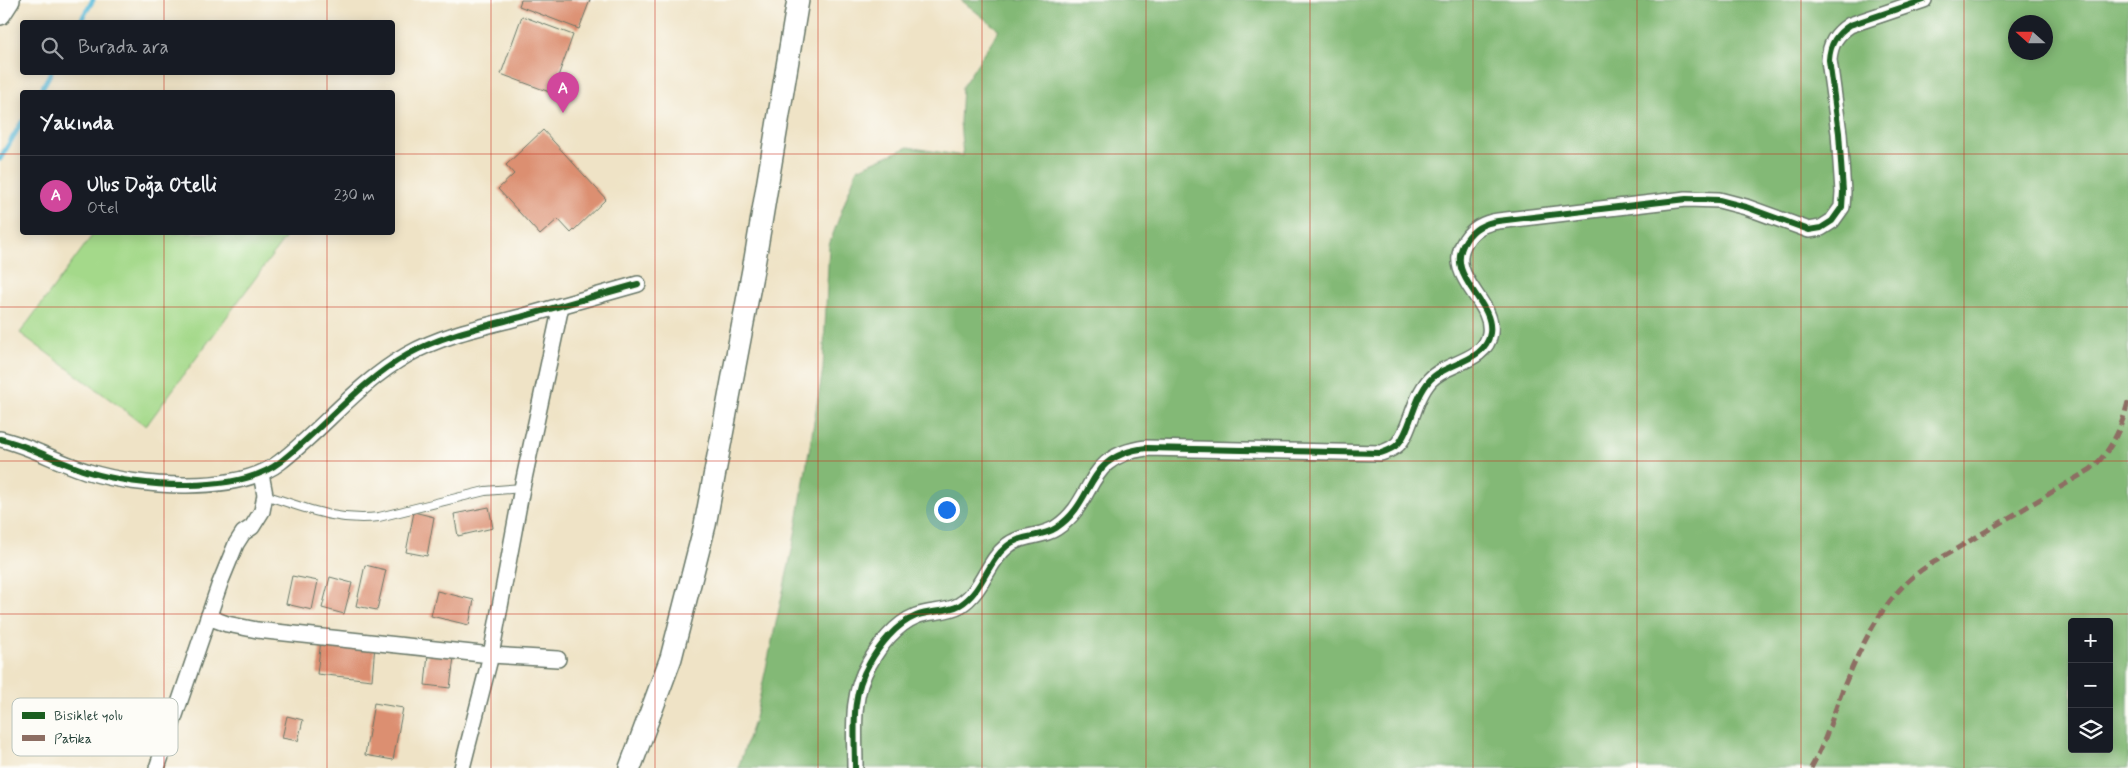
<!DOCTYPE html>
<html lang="tr">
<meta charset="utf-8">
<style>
:root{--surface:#171b24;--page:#20242c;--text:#f1f3f6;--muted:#9ea1a6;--line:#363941;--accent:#c8321e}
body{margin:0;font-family:Mynerve,sans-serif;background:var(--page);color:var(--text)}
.controls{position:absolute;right:15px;bottom:15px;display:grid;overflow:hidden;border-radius:5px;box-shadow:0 2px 12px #0003}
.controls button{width:45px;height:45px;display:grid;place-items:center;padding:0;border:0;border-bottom:1px solid var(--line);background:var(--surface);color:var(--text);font:25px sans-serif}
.compass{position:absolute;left:2008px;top:15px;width:45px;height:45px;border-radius:50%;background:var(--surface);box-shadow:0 2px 12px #0003;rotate:291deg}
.you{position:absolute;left:946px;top:509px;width:18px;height:18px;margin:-12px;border:4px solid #fff;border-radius:50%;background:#1a73e8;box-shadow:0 0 0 8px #1a73e833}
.badge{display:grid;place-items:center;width:32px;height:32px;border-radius:50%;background:var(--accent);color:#fff;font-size:16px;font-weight:700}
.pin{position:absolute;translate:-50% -41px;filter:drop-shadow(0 1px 2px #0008)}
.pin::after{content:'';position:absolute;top:26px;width:18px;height:15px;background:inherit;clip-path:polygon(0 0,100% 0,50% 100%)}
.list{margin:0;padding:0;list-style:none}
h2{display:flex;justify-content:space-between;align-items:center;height:65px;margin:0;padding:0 20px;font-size:21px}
h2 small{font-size:16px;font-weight:400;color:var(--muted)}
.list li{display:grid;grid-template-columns:32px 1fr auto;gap:15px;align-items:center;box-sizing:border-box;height:80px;padding:0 20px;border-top:1px solid var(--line)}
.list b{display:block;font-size:19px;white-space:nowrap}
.list p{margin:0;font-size:16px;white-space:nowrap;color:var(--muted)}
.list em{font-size:16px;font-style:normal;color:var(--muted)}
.icon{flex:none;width:28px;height:28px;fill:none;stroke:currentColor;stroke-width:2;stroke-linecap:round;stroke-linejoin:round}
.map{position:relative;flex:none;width:2128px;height:768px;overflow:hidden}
.search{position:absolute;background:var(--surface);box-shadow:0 2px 12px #0003;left:20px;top:20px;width:375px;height:55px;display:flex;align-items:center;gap:12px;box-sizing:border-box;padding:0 18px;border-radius:5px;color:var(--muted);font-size:19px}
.panel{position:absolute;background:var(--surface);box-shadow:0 2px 12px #0003;left:20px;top:90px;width:375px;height:145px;border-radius:5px}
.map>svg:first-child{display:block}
</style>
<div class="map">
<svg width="2128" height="768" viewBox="0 0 2128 768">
<rect width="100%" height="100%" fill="#fdfcf7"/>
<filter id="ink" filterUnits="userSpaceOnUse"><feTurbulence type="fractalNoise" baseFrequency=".02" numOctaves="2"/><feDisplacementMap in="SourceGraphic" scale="10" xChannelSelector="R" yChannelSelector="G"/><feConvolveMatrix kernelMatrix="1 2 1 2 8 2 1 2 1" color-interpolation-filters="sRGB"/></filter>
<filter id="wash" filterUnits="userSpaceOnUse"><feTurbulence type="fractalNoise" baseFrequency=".0096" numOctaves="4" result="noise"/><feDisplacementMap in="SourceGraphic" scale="20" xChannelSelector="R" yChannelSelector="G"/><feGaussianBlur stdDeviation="1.12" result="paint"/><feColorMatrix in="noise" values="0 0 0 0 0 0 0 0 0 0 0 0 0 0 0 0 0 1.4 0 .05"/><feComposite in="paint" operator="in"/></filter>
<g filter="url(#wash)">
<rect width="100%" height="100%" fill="#efe3c6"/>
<path fill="#a4d98a" stroke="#628b5f" d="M286,233L288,234L146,426L20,333L94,233Z"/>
<path fill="#83b976" stroke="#517b55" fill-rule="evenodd" d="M961,0H2128V768H738L755,718L793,546L823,369L829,245L857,169L908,147L963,156L960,122L962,87L999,30ZM2016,22H2046V52H2016ZM2072,622H2109V749H2072Z"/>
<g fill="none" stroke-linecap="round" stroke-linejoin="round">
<g stroke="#5dbddb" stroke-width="5">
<path d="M80,22L93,0"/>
<path d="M40,92L51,72"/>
<path d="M0,159L22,122"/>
</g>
</g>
<g id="blocks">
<g fill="#dc8f71">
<path d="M521,0H590L579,29L519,6Z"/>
<path d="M522,16L573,35L552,93L501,74Z"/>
<path d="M543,130L606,199L571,233L558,219L540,235L498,189L514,174L506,165Z"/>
<path d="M489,507L493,528L458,536L454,514Z"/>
<path d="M414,512L434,517L427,556L406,552Z"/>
<path d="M365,565L386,570L377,610L356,606Z"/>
<path d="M292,576L318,581L312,610L286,604Z"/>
<path d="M330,577L352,583L344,614L322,608Z"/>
<path d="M437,591L474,600L469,625L431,616Z"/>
<path d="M321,640L375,645L372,680L317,674Z"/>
<path d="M428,654L454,657L450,688L425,685Z"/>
<path d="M374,703L403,708L393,760L365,755Z"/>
<path d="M287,716L303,720L298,741L282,738Z"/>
</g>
</g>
</g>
<g filter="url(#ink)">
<use href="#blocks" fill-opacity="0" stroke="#687767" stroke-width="1"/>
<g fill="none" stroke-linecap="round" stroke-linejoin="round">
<g stroke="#687767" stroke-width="10">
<path id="lane" d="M265,495C305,508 336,522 379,517L485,491L522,488"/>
</g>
<g stroke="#687767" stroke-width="18">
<g id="street">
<path d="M0,439C31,446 59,463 89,472C137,487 238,495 280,462C324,428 358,383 407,355C442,335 482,327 521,317C560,306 599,295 638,284"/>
<path d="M208,617L227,624L257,630L491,655L558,659"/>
<path d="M157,768L220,583L236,544L243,533L252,527L262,511L265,495L261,474"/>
<path d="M462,768L491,655L522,488L561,306"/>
<path d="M855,768C855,732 850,696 869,664C879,646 896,624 916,616C931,610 946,613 960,605C983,591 987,562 1007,546C1021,534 1041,538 1056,528C1098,500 1082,456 1146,448L1381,453C1387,451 1393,449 1398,444C1411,430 1413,399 1430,380C1446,362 1486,362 1490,333C1495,300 1442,276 1466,240C1474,228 1484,223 1498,221L1686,199L1719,200L1746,207L1809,230L1821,228L1832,221L1842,207L1843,192L1839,133L1829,60C1830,44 1836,34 1850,25L1924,0"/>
</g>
</g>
<g stroke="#687767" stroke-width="24">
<g id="secondary">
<path d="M0,14L9,0"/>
<path d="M630,768L671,658L705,525L755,259L798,0"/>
</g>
</g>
<use href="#lane" stroke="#fff" stroke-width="8"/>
<use href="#street" stroke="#fff" stroke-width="15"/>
<use href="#secondary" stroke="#fff" stroke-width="21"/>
<path stroke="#8d6e63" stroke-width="5" stroke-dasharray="10 5" stroke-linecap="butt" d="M1811,768C1826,742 1833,714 1844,686C1864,640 1886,592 1929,565L2091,469C2112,450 2121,429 2128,402"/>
<g stroke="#fdfcf7" stroke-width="9">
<g id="cycleway">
<path d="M0,439C31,446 59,463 89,472C137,487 238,495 280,462C324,428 358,383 407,355C442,335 482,327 521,317C560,306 599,295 638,284"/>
<path d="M855,768C855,732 850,696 869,664C879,646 896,624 916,616C931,610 946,613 960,605C983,591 987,562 1007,546C1021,534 1041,538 1056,528C1098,500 1082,456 1146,448L1381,453C1387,451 1393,449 1398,444C1411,430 1413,399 1430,380C1446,362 1486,362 1490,333C1495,300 1442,276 1466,240C1474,228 1484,223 1498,221L1686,199L1719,200L1746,207L1809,230L1821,228L1832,221L1842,207L1843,192L1839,133L1829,60C1830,44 1836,34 1850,25L1924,0"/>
</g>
</g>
<use href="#cycleway" stroke="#1b5e20" stroke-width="6"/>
</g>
</g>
<path fill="none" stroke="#c8321e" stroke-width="1" stroke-opacity="0.55" d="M164,0V22M327,0V22M491,0V768M655,0V768M818,0V768M982,0V768M1146,0V768M1310,0V768M1473,0V768M1637,0V768M1801,0V768M1964,0V768M164,72V92M327,72V92M0,154H22M392,154H2128M164,232V768M327,232V768M0,307H2128M0,461H2128M0,614H2128"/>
<rect x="12" y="698" width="166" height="58" rx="8" fill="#fdfcf7" stroke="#bac3bc" stroke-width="1"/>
<rect x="22" y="712" width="23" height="7" fill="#1b5e20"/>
<rect x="22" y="735" width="23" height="6" fill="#8d6e63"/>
<g font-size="14" fill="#1f3d34">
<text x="54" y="720">Bisiklet yolu</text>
<text x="54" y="743">Patika</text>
</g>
</svg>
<div class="controls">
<button>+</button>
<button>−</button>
<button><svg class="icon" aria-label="layers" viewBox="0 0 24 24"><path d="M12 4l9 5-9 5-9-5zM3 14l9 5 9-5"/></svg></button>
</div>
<svg class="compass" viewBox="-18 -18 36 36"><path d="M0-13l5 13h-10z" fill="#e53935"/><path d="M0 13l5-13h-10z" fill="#9ea1a6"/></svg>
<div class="you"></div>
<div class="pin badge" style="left:563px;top:113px;background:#d1479c">A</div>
<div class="search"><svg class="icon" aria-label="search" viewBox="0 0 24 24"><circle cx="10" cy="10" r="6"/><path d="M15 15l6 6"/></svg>Burada ara</div>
<section class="panel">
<h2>Yakında<small></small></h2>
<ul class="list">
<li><span class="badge" style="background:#d1479c">A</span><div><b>Ulus Doğa Otelli</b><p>Otel</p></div><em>230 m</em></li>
</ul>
</section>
</div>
